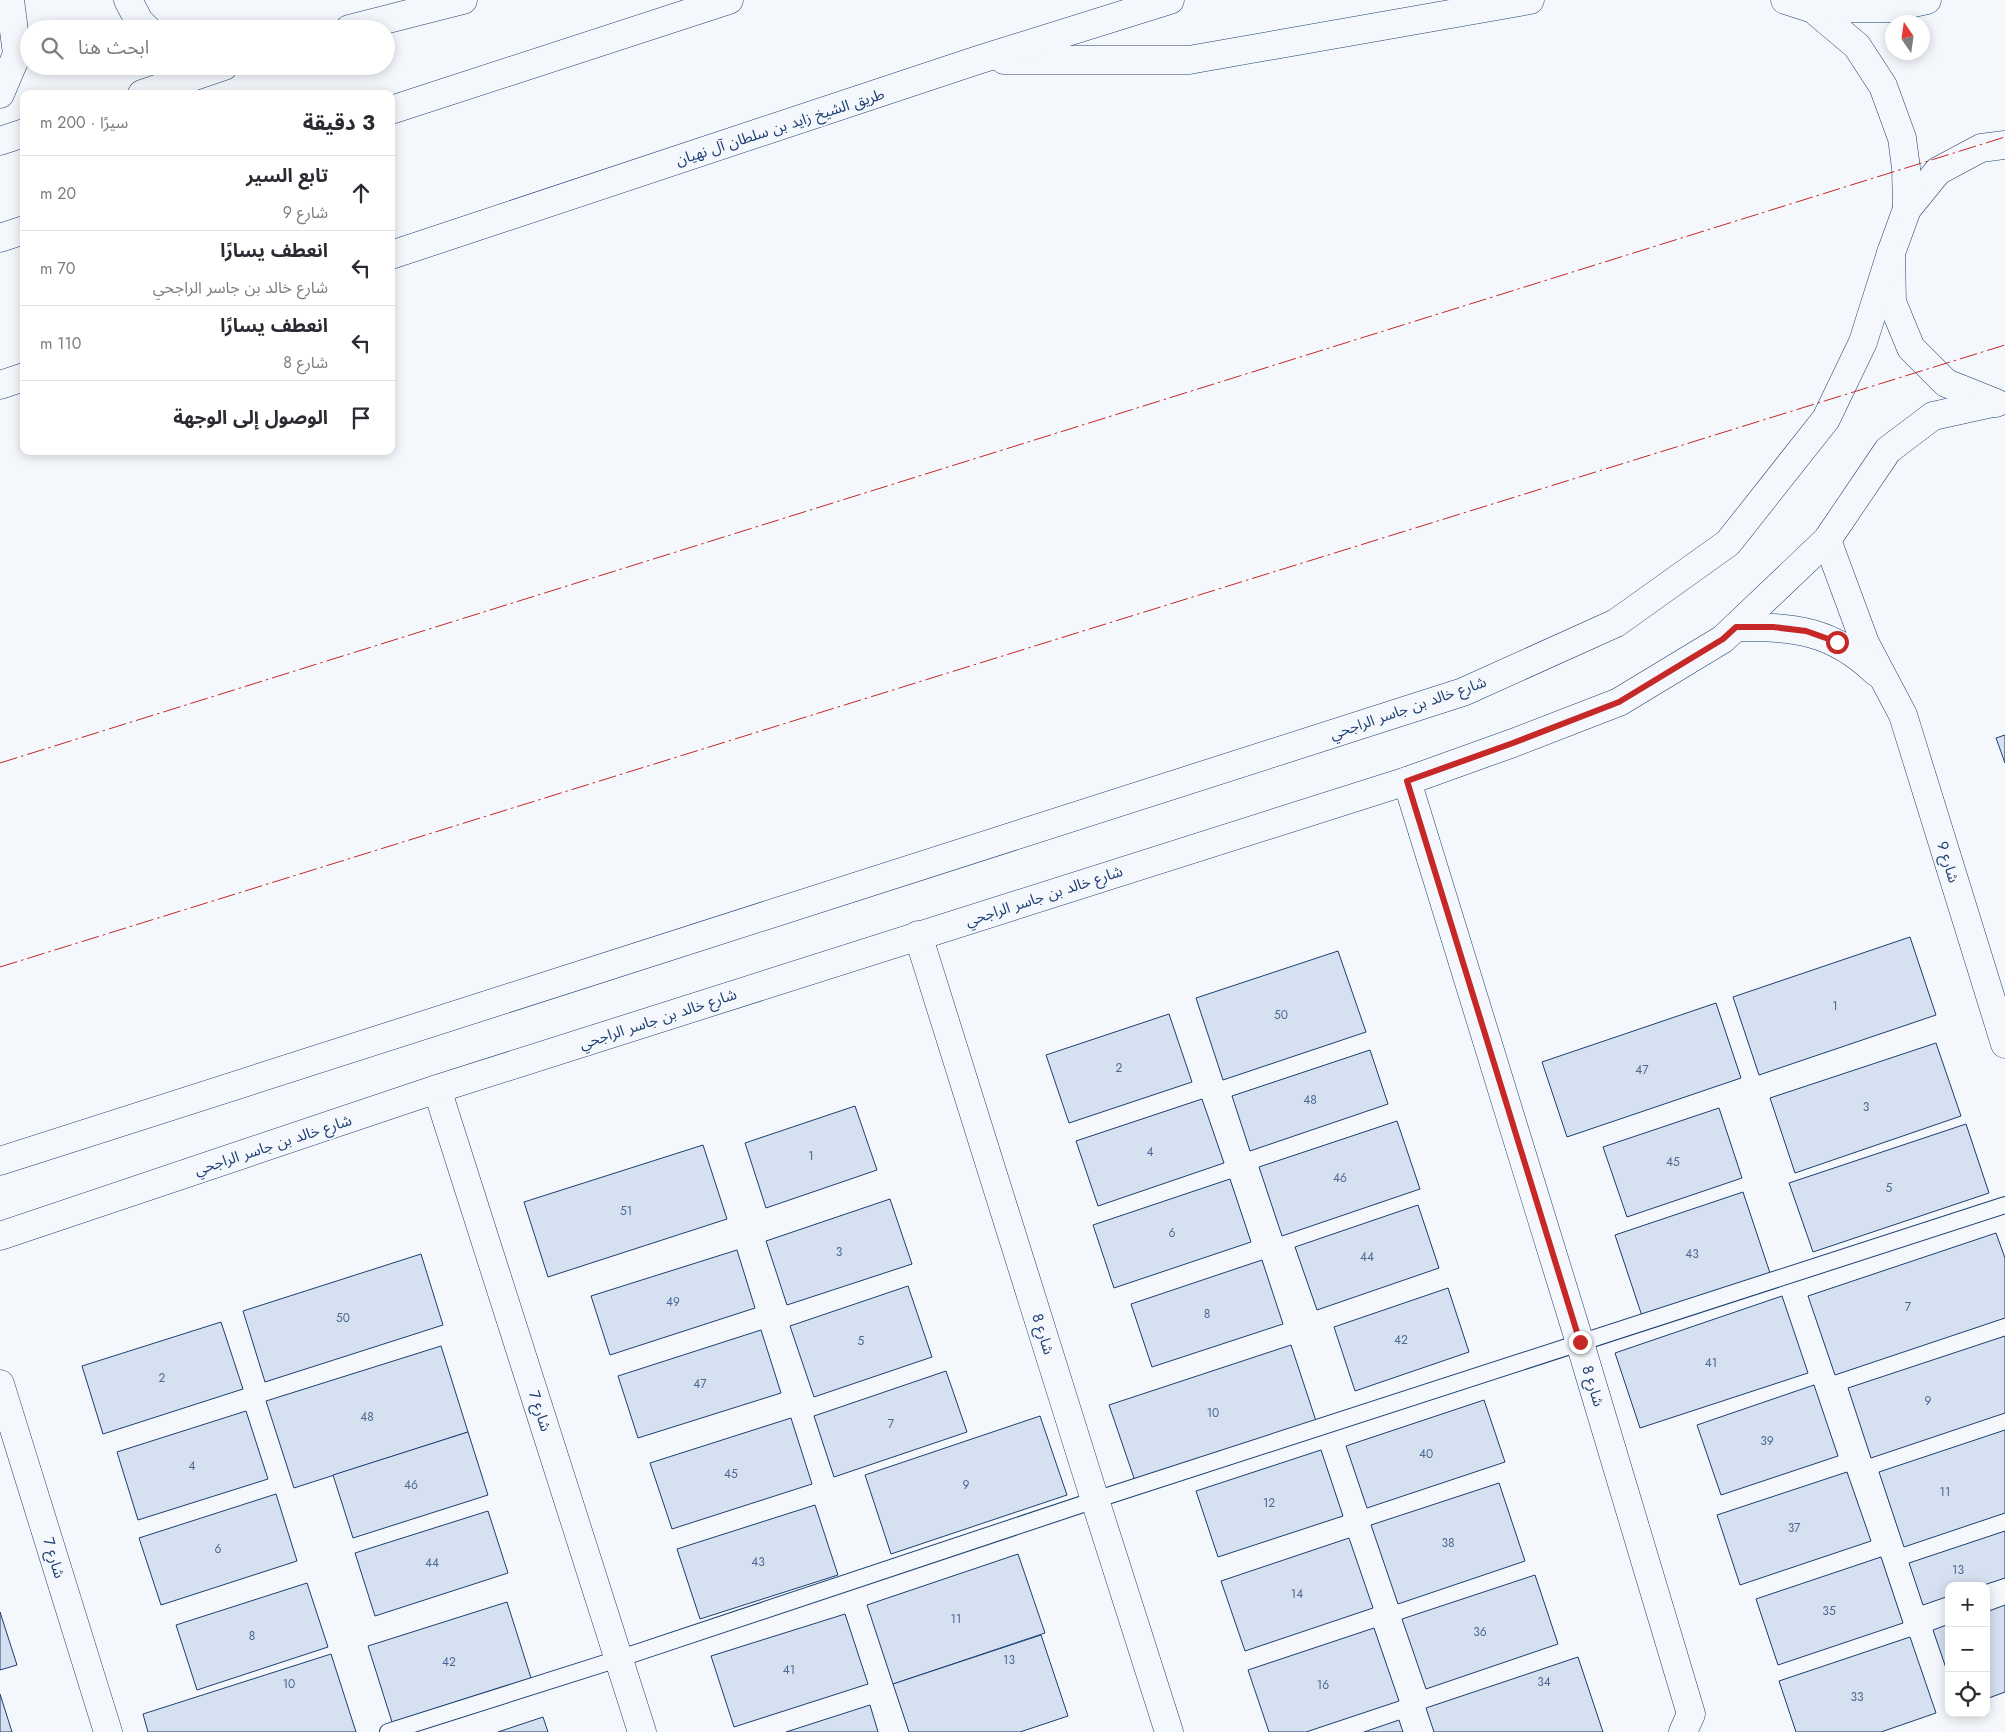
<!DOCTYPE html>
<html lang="ar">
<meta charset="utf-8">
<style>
:root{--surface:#fff;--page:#f7f7f7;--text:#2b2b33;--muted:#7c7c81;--line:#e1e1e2}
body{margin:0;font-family:Jost,"Noto Sans Arabic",sans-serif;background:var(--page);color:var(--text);direction:rtl}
.controls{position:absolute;right:15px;bottom:15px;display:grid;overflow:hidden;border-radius:10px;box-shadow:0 2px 12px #0003}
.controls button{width:45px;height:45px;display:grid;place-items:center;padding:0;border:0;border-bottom:1px solid var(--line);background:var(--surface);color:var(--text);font:25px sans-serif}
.compass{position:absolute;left:1885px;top:15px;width:45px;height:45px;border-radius:50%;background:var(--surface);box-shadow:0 2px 12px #0003;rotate:347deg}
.stop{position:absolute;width:15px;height:15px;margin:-11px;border:4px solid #c62828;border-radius:50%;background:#fff}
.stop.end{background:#c62828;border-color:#fff;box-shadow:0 1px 5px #0008}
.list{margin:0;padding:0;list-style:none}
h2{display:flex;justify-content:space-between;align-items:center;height:65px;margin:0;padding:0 20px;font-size:21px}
h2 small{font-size:16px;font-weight:400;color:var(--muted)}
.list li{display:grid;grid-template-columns:32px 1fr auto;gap:15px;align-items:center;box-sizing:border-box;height:75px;padding:0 20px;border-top:1px solid var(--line)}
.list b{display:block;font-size:19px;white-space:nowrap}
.list p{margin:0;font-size:16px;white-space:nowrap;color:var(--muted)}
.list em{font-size:16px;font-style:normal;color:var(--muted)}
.icon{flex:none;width:28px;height:28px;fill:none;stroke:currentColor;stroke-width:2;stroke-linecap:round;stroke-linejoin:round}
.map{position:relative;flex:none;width:2005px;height:1732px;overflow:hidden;direction:ltr}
.search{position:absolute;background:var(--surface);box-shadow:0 2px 12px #0003;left:20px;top:20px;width:375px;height:55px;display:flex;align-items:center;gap:12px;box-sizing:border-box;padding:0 18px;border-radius:28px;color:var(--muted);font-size:19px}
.panel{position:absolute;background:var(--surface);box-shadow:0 2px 12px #0003;left:20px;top:90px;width:375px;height:365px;border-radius:10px;direction:rtl}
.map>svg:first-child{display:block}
</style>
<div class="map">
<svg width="2005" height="1732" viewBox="0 0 2005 1732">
<rect width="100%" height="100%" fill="#f4f7fb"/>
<g fill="#d5e0f0" stroke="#1d3f73">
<path d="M2005,735V763L1996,738Z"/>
<path d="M1910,937L1936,1015L1759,1075L1733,997Z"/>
<path d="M1338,951L1366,1032L1223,1080L1196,998Z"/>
<path d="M1716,1003L1741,1078L1567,1137L1542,1062Z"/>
<path d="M1169,1014L1192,1082L1069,1123L1046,1055Z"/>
<path d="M1936,1043L1961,1116L1795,1173L1770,1098Z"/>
<path d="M1370,1050L1388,1104L1250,1151L1232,1096Z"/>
<path d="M1202,1099L1224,1163L1098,1206L1076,1141Z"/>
<path d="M855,1106L877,1170L766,1208L745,1143Z"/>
<path d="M1719,1108L1742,1178L1627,1217L1603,1147Z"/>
<path d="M1397,1121L1420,1189L1282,1236L1259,1167Z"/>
<path d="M1966,1124L1989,1193L1813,1252L1789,1183Z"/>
<path d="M703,1145L727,1219L548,1277L524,1202Z"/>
<path d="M1230,1179L1251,1242L1114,1288L1093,1225Z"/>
<path d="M1743,1192L1770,1273L1642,1316L1615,1235Z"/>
<path d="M890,1199L912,1264L787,1305L766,1241Z"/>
<path d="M1418,1205L1439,1268L1317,1310L1295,1247Z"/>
<path d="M1996,1233L2005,1258V1318L1835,1375L1808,1296Z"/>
<path d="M737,1250L755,1308L610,1355L591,1296Z"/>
<path d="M421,1254L443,1325L265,1382L243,1311Z"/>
<path d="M1262,1260L1283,1324L1152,1367L1131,1304Z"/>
<path d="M908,1286L932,1357L814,1397L790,1326Z"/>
<path d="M1448,1288L1469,1352L1355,1391L1334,1327Z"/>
<path d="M1782,1296L1808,1373L1640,1428L1615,1353Z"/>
<path d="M221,1322L243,1389L103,1434L82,1366Z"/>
<path d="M761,1330L781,1393L638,1438L618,1376Z"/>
<path d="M2005,1336V1413L1871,1458L1848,1388Z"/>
<path d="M1291,1345L1316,1421L1135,1481L1109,1405Z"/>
<path d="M441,1346L468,1432L294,1488L266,1401Z"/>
<path d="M946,1371L967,1432L834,1477L814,1416Z"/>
<path d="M1814,1385L1838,1456L1721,1495L1697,1425Z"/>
<path d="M1484,1400L1505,1462L1367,1508L1346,1446Z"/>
<path d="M246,1411L268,1479L138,1520L117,1452Z"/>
<path d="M1040,1416L1067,1495L891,1554L865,1475Z"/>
<path d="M791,1418L812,1484L672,1529L650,1463Z"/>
<path d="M2005,1430V1513L1904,1547L1879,1472Z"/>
<path d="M468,1432L488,1495L353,1538L333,1475Z"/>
<path d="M1321,1450L1343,1516L1218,1557L1196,1491Z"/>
<path d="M1847,1472L1871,1541L1740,1585L1717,1515Z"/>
<path d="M1499,1483L1525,1561L1398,1604L1371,1525Z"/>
<path d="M276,1494L297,1561L161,1605L139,1538Z"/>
<path d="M815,1505L838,1575L700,1619L677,1549Z"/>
<path d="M488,1511L508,1573L375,1616L355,1553Z"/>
<path d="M2005,1531V1578L1981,1586H1949V1596L1923,1605L1909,1563Z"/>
<path d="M1349,1538L1373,1608L1245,1651L1221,1581Z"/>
<path d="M1018,1554L1045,1633L893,1684L867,1605Z"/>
<path d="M1881,1557L1903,1623L1778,1665L1756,1599Z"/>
<path d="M1535,1575L1558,1644L1426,1689L1402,1619Z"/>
<path d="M307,1583L328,1647L197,1690L176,1625Z"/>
<path d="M507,1602L531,1678L392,1722L368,1646Z"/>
<path d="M2005,1605V1692L1986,1699V1612Z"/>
<path d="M0,1612L17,1665L0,1670Z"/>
<path d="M845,1614L868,1684L734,1727L711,1656Z"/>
<path d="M1949,1624V1677L1933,1630Z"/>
<path d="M1374,1628L1399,1701L1306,1732H1269L1248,1670Z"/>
<path d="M1041,1635L1068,1716L1020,1732H909L893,1684Z"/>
<path d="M1910,1637L1936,1713L1881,1732H1796L1779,1681Z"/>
<path d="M331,1654L356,1732H148L143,1714Z"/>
<path d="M1578,1657L1603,1732H1434L1426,1708Z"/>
<path d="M0,1694L12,1732H0Z"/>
<path d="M870,1705L878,1732H786Z"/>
<path d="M543,1717L548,1732H498Z"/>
<path d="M1399,1720L1403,1732H1364Z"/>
</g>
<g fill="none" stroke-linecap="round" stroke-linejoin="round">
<g stroke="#1d3f73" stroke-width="18">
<path id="lane" d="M388,1732L618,1659L1095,1500L2005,1205"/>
</g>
<g stroke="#1d3f73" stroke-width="29">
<g id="street">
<path d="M1827,540L1865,643L1903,715L2005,1044"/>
<path d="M1736,627C1795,627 1832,630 1876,672"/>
<path d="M1407,781L1580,1343L1691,1714L1683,1732"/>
<path d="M918,935L1095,1500L1169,1732"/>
<path d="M437,1089L642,1732"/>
<path d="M0,1384L108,1732"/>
</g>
</g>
<g stroke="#1d3f73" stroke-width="29">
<g id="secondary">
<path d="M128,0L139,21L147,29"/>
<path d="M0,94L17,54L10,0"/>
<path d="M1996,403L1946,383L1911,348L1892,302L1891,253L1907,209L1938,171L1981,148L2005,145"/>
<path d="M0,1161L1463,692L1616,623L1728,543L1826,419L1863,342L1891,253"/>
<path d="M0,1236L437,1089L1407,781L1513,743L1619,702L1723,639L1827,540L1888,450L1933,416L1992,403"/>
</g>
</g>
<g stroke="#1d3f73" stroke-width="29">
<g id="highway">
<path d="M1785,0L1813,9L1857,46L1883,86L1902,138L1906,168L1907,209"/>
<path d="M1813,9L1890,8L1927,0"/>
<path d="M349,29L463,0"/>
<path d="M1004,60H1189L1530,0"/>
<path d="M142,94L224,66"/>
<path d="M391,110L729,0"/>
<path d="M0,141L24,133"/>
<path d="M0,238L24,230"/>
<path d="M391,255L978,60L1170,0"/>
<path d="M0,385L24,377"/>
</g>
</g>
<use href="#lane" stroke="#f4f7fb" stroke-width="16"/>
<use href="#street" stroke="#f4f7fb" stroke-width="28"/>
<use href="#secondary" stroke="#f4f7fb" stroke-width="28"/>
<use href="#highway" stroke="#f4f7fb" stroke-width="28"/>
<g stroke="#c62828" stroke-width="1" stroke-dasharray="18 4 2.5 4" stroke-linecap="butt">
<path d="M0,763L2005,137"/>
<path d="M0,967L2005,345"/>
</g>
</g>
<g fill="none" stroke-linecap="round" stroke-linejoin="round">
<path stroke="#c62828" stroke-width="6" d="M1580,1342L1407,781L1513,743L1619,702L1723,639L1736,627H1773L1806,631L1837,642"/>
</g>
<g text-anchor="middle" stroke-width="4" stroke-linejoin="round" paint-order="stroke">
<g font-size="12" fill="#4b6792">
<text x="1835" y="1010">1</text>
<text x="1281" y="1019">50</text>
<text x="1119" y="1072">2</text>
<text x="1642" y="1074">47</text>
<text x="1310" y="1104">48</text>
<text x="1866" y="1111">3</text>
<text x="1150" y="1156">4</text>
<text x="811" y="1160">1</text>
<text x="1673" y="1166">45</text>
<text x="1340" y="1182">46</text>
<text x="1889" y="1192">5</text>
<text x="626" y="1215">51</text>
<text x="1172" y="1237">6</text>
<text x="839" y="1256">3</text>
<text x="1692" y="1258">43</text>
<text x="1367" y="1261">44</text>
<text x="673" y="1306">49</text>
<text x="1908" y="1311">7</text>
<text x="1207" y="1318">8</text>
<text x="343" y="1322">50</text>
<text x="1401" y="1344">42</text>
<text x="861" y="1345">5</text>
<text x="1711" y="1367">41</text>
<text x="162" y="1382">2</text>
<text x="700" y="1388">47</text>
<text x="1928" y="1405">9</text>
<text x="1213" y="1417">10</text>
<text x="367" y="1421">48</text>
<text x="891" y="1428">7</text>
<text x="1767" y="1445">39</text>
<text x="1426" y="1458">40</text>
<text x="192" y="1470">4</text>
<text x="731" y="1478">45</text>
<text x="411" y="1489">46</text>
<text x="966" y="1489">9</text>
<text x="1945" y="1496">11</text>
<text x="1269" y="1507">12</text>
<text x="1794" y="1532">37</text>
<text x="1448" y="1547">38</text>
<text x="218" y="1553">6</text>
<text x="758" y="1566">43</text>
<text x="432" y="1567">44</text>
<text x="1958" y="1574">13</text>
<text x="1297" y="1598">14</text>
<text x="1829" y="1615">35</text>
<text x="956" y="1623">11</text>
<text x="1480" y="1636">36</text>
<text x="252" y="1640">8</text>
<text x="1009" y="1664">13</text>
<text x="449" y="1666">42</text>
<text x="789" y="1674">41</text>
<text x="1544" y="1686">34</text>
<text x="289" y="1688">10</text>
<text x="1323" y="1689">16</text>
<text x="1857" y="1701">33</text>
</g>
<g font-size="15" fill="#1d3f73" stroke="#f4f7fb">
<text transform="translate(780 127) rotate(-18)" y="5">طريق الشيخ زايد بن سلطان آل نهيان</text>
<text transform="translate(1408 708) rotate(-19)" y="5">شارع خالد بن جاسر الراجحي</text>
<text transform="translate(1948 862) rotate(73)" y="5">شارع 9</text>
<text transform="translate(1044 896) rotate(-18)" y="5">شارع خالد بن جاسر الراجحي</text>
<text transform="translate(658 1019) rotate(-18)" y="5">شارع خالد بن جاسر الراجحي</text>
<text transform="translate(273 1145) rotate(-18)" y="5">شارع خالد بن جاسر الراجحي</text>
<text transform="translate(1043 1334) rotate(73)" y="5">شارع 8</text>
<text transform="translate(1593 1386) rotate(73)" y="5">شارع 8</text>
<text transform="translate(540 1411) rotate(72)" y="5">شارع 7</text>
<text transform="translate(54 1558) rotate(73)" y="5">شارع 7</text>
</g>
</g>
</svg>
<div class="controls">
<button>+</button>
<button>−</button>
<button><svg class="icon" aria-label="locate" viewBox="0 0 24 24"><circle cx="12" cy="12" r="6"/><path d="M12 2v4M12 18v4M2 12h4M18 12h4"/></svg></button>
</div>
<svg class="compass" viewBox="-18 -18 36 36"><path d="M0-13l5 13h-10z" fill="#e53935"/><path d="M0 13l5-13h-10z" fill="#7c7c81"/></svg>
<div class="stop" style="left:1837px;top:642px"></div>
<div class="stop end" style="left:1580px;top:1342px"></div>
<div class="search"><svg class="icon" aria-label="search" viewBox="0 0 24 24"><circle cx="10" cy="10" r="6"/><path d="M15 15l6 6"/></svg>ابحث هنا</div>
<section class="panel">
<h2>3 دقيقة<small>سيرًا · 200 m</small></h2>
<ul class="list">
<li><svg class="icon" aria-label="ahead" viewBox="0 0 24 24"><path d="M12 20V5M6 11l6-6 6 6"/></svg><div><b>تابع السير</b><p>شارع 9</p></div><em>20 m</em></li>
<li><svg class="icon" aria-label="left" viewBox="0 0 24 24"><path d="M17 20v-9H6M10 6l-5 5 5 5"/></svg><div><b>انعطف يسارًا</b><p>شارع خالد بن جاسر الراجحي</p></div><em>70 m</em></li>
<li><svg class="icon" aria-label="left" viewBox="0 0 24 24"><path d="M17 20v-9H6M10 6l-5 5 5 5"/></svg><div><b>انعطف يسارًا</b><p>شارع 8</p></div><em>110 m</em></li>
<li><svg class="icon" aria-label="arrive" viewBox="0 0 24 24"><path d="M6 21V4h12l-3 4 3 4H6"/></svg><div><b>الوصول إلى الوجهة</b></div></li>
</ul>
</section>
</div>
